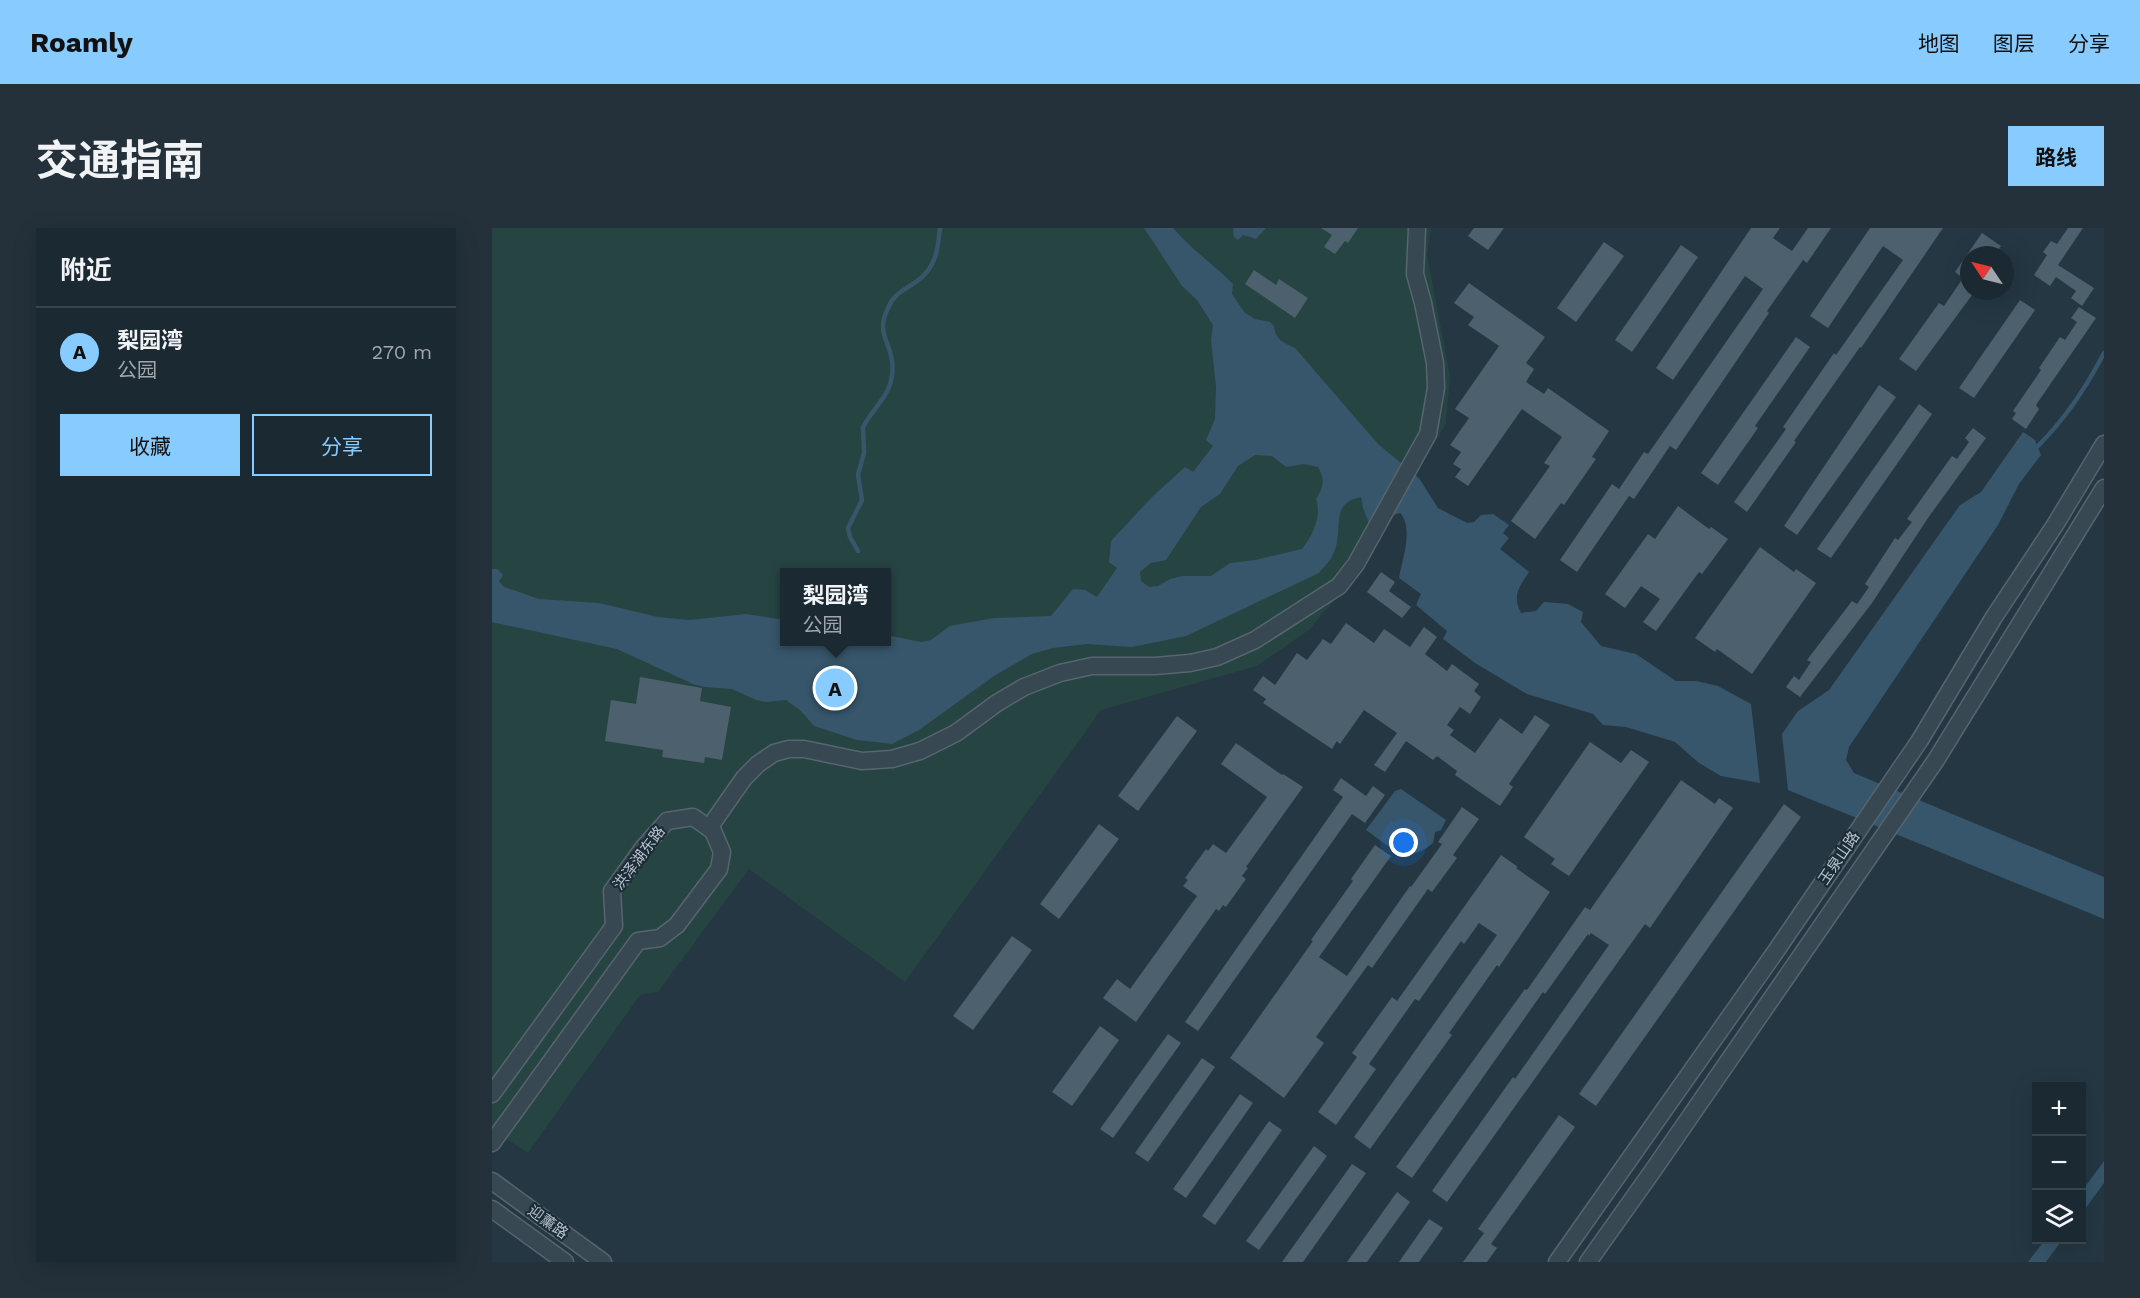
<!DOCTYPE html>
<html lang="zh">
<meta charset="utf-8">
<style>
:root{--surface:#1b2932;--page:#24313a;--text:#f1f3f6;--muted:#a0a6ac;--line:#39454d;--accent:#88cbff}
body{margin:0;font-family:"Work Sans","Noto Sans SC",sans-serif;background:var(--page);color:var(--text)}
.controls{position:absolute;right:18px;bottom:18px;display:grid;overflow:hidden;border-radius:0px;box-shadow:0 6px 24px #0002}
.controls button{width:54px;height:54px;display:grid;place-items:center;padding:0;border:0;border-bottom:2px solid var(--line);background:var(--surface);color:var(--text);font:30px sans-serif}
.compass{position:absolute;left:1468px;top:18px;width:54px;height:54px;border-radius:50%;background:var(--surface);box-shadow:0 6px 24px #0002;rotate:305deg}
.you{position:absolute;left:912px;top:615px;width:21px;height:21px;margin:-15px;border:4px solid #fff;border-radius:50%;background:#1a73e8;box-shadow:0 0 0 9px #1a73e833}
.badge{display:grid;place-items:center;width:39px;height:39px;border-radius:50%;background:var(--accent);color:#111;font-size:20px;font-weight:700}
.pin{position:absolute;translate:-50% -50%;border:3px solid #fff;box-shadow:0 2px 6px #0006}
.popup{position:absolute;left:288px;top:340px;width:111px;height:78px;box-sizing:border-box;display:grid;place-content:center;border-radius:0px;background:var(--surface);filter:drop-shadow(0 2px 4px #0005);font-size:20px;white-space:nowrap;color:var(--muted)}
.popup b{font-size:22px;color:var(--text)}
.popup::after{content:'';position:absolute;left:50%;top:100%;margin-left:-12px;border:12px solid transparent;border-top-color:var(--surface)}
.list{margin:0;padding:0;list-style:none}
h2{display:flex;justify-content:space-between;align-items:center;height:78px;margin:0;padding:0 24px;font-size:26px}
h2 small{font-size:20px;font-weight:400;color:var(--muted)}
.list li{display:grid;grid-template-columns:39px 1fr auto;gap:18px;align-items:center;box-sizing:border-box;height:90px;padding:0 24px;border-top:2px solid var(--line)}
.list b{display:block;font-size:22px;white-space:nowrap}
.list p{margin:0;font-size:20px;white-space:nowrap;color:var(--muted)}
.list em{font-size:20px;font-style:normal;color:var(--muted)}
.actions{display:flex;gap:12px;padding:18px 24px}
.actions a{flex:1;padding:14px 0;border:2px solid var(--accent);border-radius:0px;text-align:center;font-size:21px;color:var(--accent)}
.actions .main{background:var(--accent);color:#111}
.icon{flex:none;width:33px;height:33px;fill:none;stroke:currentColor;stroke-width:2;stroke-linecap:round;stroke-linejoin:round}
.map{position:relative;flex:none;width:1612px;height:1034px;overflow:hidden;border-radius:0px}
header{display:flex;align-items:center;gap:36px;box-sizing:border-box;height:84px;padding:0 30px;background:var(--accent);color:#111}
header strong{font-size:28px}
nav{display:flex;gap:33px;margin-inline-start:auto;font-size:21px}
.intro{display:flex;align-items:center;justify-content:space-between;box-sizing:border-box;height:144px;padding:0 36px}
h1{margin:0;font-size:42px}
.button{padding:15px 27px;border-radius:0px;background:var(--accent);color:#111;font-size:21px;font-weight:700}
main{display:flex;gap:36px;padding:0 36px}
aside{flex:1;background:var(--surface);border-radius:0px;box-shadow:0 6px 24px #0002}
.map>svg:first-child{display:block}
</style>
<header>
<strong>Roamly</strong>
<nav><a>地图</a><a>图层</a><a>分享</a></nav>
</header>
<div class="intro"><h1>交通指南</h1><a class="button">路线</a></div>
<main>
<aside>
<h2>附近<small></small></h2>
<ul class="list">
<li><span class="badge">A</span><div><b>梨园湾</b><p>公园</p></div><em>270 m</em></li>
</ul>
<div class="actions"><a class="main">收藏</a><a>分享</a></div>
</aside>
<div class="map">
<svg width="1612" height="1034" viewBox="0 0 1612 1034">
<rect width="100%" height="100%" fill="#243743"/>
<path fill="#264442" fill-rule="evenodd" d="M0,0H939L935,27L958,148L954,196L864,347L817,402L765,438L609,482L413,754L257,641L166,764L148,767L36,925L0,902ZM292,344H394V414H292Z"/>
<g fill="#37566b" fill-rule="evenodd">
<path d="M652,0H681C699,21 721,36 741,56L740,66L753,85L763,91L778,94L782,98C784,113 791,114 803,120L886,216L927,250L946,280L975,295L982,294L989,287L1001,286L1017,297L1011,305L1017,310L1008,321L1037,344C1027,359 1020,368 1029,385L1044,383L1052,374L1076,376L1091,384L1089,394L1109,418L1144,426L1184,453H1204L1226,458L1259,476L1268,555L1229,548L1207,535L1183,514L1134,499L1111,497L1101,486L1035,466L983,435L951,411L955,403L924,377L929,366L907,350C910,332 922,300 908,285L877,295L871,280L869,269C838,275 851,299 843,322C840,331 833,338 827,345L694,408L640,419L595,416L561,420L540,426L502,448L427,502L400,516L365,512L322,498L309,483L294,472L274,474L264,472L240,461L213,459L201,456L125,421L0,394V341H5L11,347L7,353L12,359L47,371L107,375L166,389L198,392L254,386L292,392V414H394V407L429,414L439,412L458,398L502,390L559,388L581,361L593,362L605,369L625,340L617,334L619,313L660,269L693,239L701,244L721,218L714,212L723,191L724,159L719,112L721,97L705,72L690,58ZM763,227L780,228L794,239L812,236L826,239C833,251 832,259 824,271C830,288 821,307 810,321L763,332L738,335L719,348H691L678,351L666,358L657,359L649,353L648,344L659,335L674,332L709,279L728,266L746,238Z"/>
<path d="M741,0H774L764,11L751,7L746,12L742,9Z"/>
<path d="M1531,204L1543,212L1549,227L1527,256L1506,297L1357,519L1354,532L1362,545L1612,649V691L1296,562L1290,506L1306,483L1337,462L1468,277L1489,264Z"/>
<path d="M909,561L954,592L949,602L943,604L941,615C915,638 897,618 874,602L903,563Z"/>
<path d="M1612,933V955L1590,985V963Z"/>
<path d="M1553,1012H1570L1554,1034H1536Z"/>
</g>
<g fill="none" stroke-linecap="round" stroke-linejoin="round">
<g stroke="#37566b" stroke-width="4.5">
<path d="M1546,218C1572,192 1595,158 1612,125"/>
<path d="M366,323L358,309L356,300L370,272L366,247L372,225L371,199C383,176 404,165 400,133C397,111 384,105 396,80C402,65 413,62 425,53C444,40 446,21 448,0"/>
</g>
</g>
<g fill="#4c606e">
<path d="M829,0H866L856,15L853,13L843,26L832,19L840,7Z"/>
<path d="M982,0H1012L996,22L976,8Z"/>
<path d="M1259,0H1288L1281,10L1300,23L1316,0H1339L1315,35L1311,32L1275,83L1277,85L1184,222L1178,218L1142,271L1137,268L1085,344L1068,332L1120,256L1127,261L1152,224L1156,226L1271,61L1253,48L1181,152L1164,140Z"/>
<path d="M1378,0H1451L1369,120L1368,119L1302,213L1304,214L1255,284L1242,274L1294,201L1291,199L1342,125L1344,127L1411,32L1391,18L1336,100L1318,88Z"/>
<path d="M1576,0H1591L1566,37L1602,60L1590,78L1579,70L1584,63L1564,49L1558,58L1542,47L1555,27L1551,24L1559,13L1565,16Z"/>
<path d="M1490,5L1509,18L1503,27H1477V63H1483L1424,143L1407,131L1447,75L1452,78L1471,50L1463,44Z"/>
<path d="M1112,14L1132,28L1084,94L1065,80Z"/>
<path d="M1189,17L1206,29L1140,124L1123,112Z"/>
<path d="M762,42L784,57L787,51L816,70L803,90L753,56Z"/>
<path d="M977,55L1053,109L1034,135L1042,141L1034,154L1052,166L1056,160L1117,203L1100,229L1104,231L1072,277L1069,275L1043,311L1019,293L1058,238L1052,235L1070,209L1030,181L976,258L963,249L969,241L961,236L969,224L958,217L977,190L963,181L1007,118L976,97L982,89L962,75Z"/>
<path d="M1528,72L1543,82L1482,170L1467,160Z"/>
<path d="M1587,79L1604,90L1544,177L1547,181L1534,201L1520,191L1524,185L1521,183L1549,142L1547,140L1568,109L1573,112L1585,94L1579,90Z"/>
<path d="M1304,109L1318,119L1263,198L1266,200L1226,257L1209,245Z"/>
<path d="M1387,157L1404,169L1305,307L1292,298Z"/>
<path d="M1427,176L1440,186L1339,330L1325,321Z"/>
<path d="M1481,200L1494,210L1436,290L1380,375L1308,469L1294,459L1302,448L1307,452L1319,434L1315,432L1360,373L1365,376L1377,359L1373,356L1403,310L1406,312L1420,294L1415,291L1460,228L1465,231L1477,214L1473,210Z"/>
<path d="M1186,278L1217,301L1219,299L1236,311L1210,346L1207,344L1164,403L1151,394L1168,371L1149,358L1133,380L1113,366L1156,306L1163,311Z"/>
<path d="M1268,319L1302,344L1304,341L1324,355L1260,446L1225,421L1223,424L1203,410Z"/>
<path d="M889,344L903,354L897,363L919,379L910,390L875,364Z"/>
<path d="M854,395L882,415L892,401L918,419L932,399L945,409L933,426L955,443L960,436L987,456L982,463L989,469L978,486L968,479L955,497L962,502L958,507L983,525L1008,490L1030,506L1043,487L1058,497L1017,556L1021,559L1008,578L963,547L965,543L945,528L941,532L914,513L893,544L882,537L905,505L872,482L848,516L845,513L840,521L771,475L774,471L761,462L771,448L783,457L805,425L815,432L831,411L839,416Z"/>
<path d="M148,449L210,460L208,473L239,479L230,532L213,529L212,535L170,529L171,522L113,513L119,472L144,476Z"/>
<path d="M685,488L705,503L646,583L626,568Z"/>
<path d="M1098,514L1129,535L1139,522L1157,534L1077,648L1059,636L1063,631L1032,609Z"/>
<path d="M744,515L790,547L791,546L811,559L754,639L756,640L750,648L754,651L734,679L731,677L727,683L724,681L644,794L611,770L625,751L638,761L705,668L691,658L696,652L693,650L714,621L716,623L721,616L734,625L775,569L729,536Z"/>
<path d="M849,550L874,568L881,558L893,567L873,595L860,586L706,803L693,794L851,569L841,562Z"/>
<path d="M1189,552L1223,576L1227,570L1241,580L1158,700L1153,696L955,974L940,963L1021,849L1023,851L1117,717L1099,705L1097,708L1096,706L1053,766L1051,764L920,950L904,939L1033,761L1035,762L1093,679L1098,682Z"/>
<path d="M1292,576L1309,589L1104,878L1087,866Z"/>
<path d="M970,579L987,591L961,627L965,630L940,664L936,661L880,740L876,737L824,809L832,815L792,870L738,830L821,713L819,712L861,653L859,651L883,617L899,628L827,729L855,748L918,658L919,659L950,616L946,614Z"/>
<path d="M607,596L627,611L567,691L548,676Z"/>
<path d="M1009,627L1026,639L1024,640L1058,664L1007,739L1005,737L957,805L960,807L878,921L862,909L1005,707L987,695L972,716L969,713L927,773L923,771L877,836L884,841L844,897L826,884L865,829L860,825L900,769L905,773Z"/>
<path d="M520,708L540,722L481,802L461,788Z"/>
<path d="M608,798L627,812L580,878L560,864Z"/>
<path d="M676,806L689,815L621,910L608,901Z"/>
<path d="M710,830L723,839L656,934L643,925Z"/>
<path d="M748,866L761,875L694,970L681,961Z"/>
<path d="M1067,887L1083,899L999,1016L1005,1020L995,1034H971L992,1005L986,1001Z"/>
<path d="M777,893L790,902L723,997L710,988Z"/>
<path d="M822,918L835,928L767,1022L754,1013Z"/>
<path d="M860,936L874,945L811,1034H790Z"/>
<path d="M905,964L918,974L875,1034H855Z"/>
<path d="M937,991L951,1000L927,1034H907Z"/>
</g>
<g fill="none" stroke-linecap="round" stroke-linejoin="round">
<g stroke="#56656f" stroke-width="19">
<g id="minor">
<path d="M217,600L252,550L266,536L282,525L297,521H312L370,533L400,531L428,523L464,505L505,475L532,459L568,445L600,438H663L698,435L725,429L763,412L847,358L864,336L936,206L944,160L943,135L931,75L923,46L925,0"/>
<path d="M0,866L122,698L120,663L151,620L175,593L201,589L221,603L230,624L227,641L185,697L168,710L146,713L0,915"/>
<path d="M0,953L111,1034"/>
<path d="M0,981L73,1034"/>
<path d="M1065,1034L1284,723L1428,512L1502,389L1563,297L1612,216"/>
<path d="M1096,1034L1162,941L1444,532L1612,260"/>
</g>
</g>
<use href="#minor" stroke="#384852" stroke-width="16"/>
</g>
<g text-anchor="middle" stroke-width="4.5" stroke-linejoin="round" paint-order="stroke">
<g font-size="15" fill="#b5c2cc" stroke="#1d2d38">
<text transform="translate(147 630) rotate(-53)" y="5">洪泽湖东路</text>
<text transform="translate(1347 630) rotate(-56)" y="5">玉泉山路</text>
<text transform="translate(56 994) rotate(36)" y="5">迎薰路</text>
</g>
</g>
</svg>
<div class="controls">
<button>+</button>
<button>−</button>
<button><svg class="icon" aria-label="layers" viewBox="0 0 24 24"><path d="M12 4l9 5-9 5-9-5zM3 14l9 5 9-5"/></svg></button>
</div>
<svg class="compass" viewBox="-18 -18 36 36"><path d="M0-13l5 13h-10z" fill="#e53935"/><path d="M0 13l5-13h-10z" fill="#a0a6ac"/></svg>
<div class="you"></div>
<div class="pin badge" style="left:343px;top:460px">A</div>
<div class="popup"><b>梨园湾</b>公园</div>
</div>
</main>
